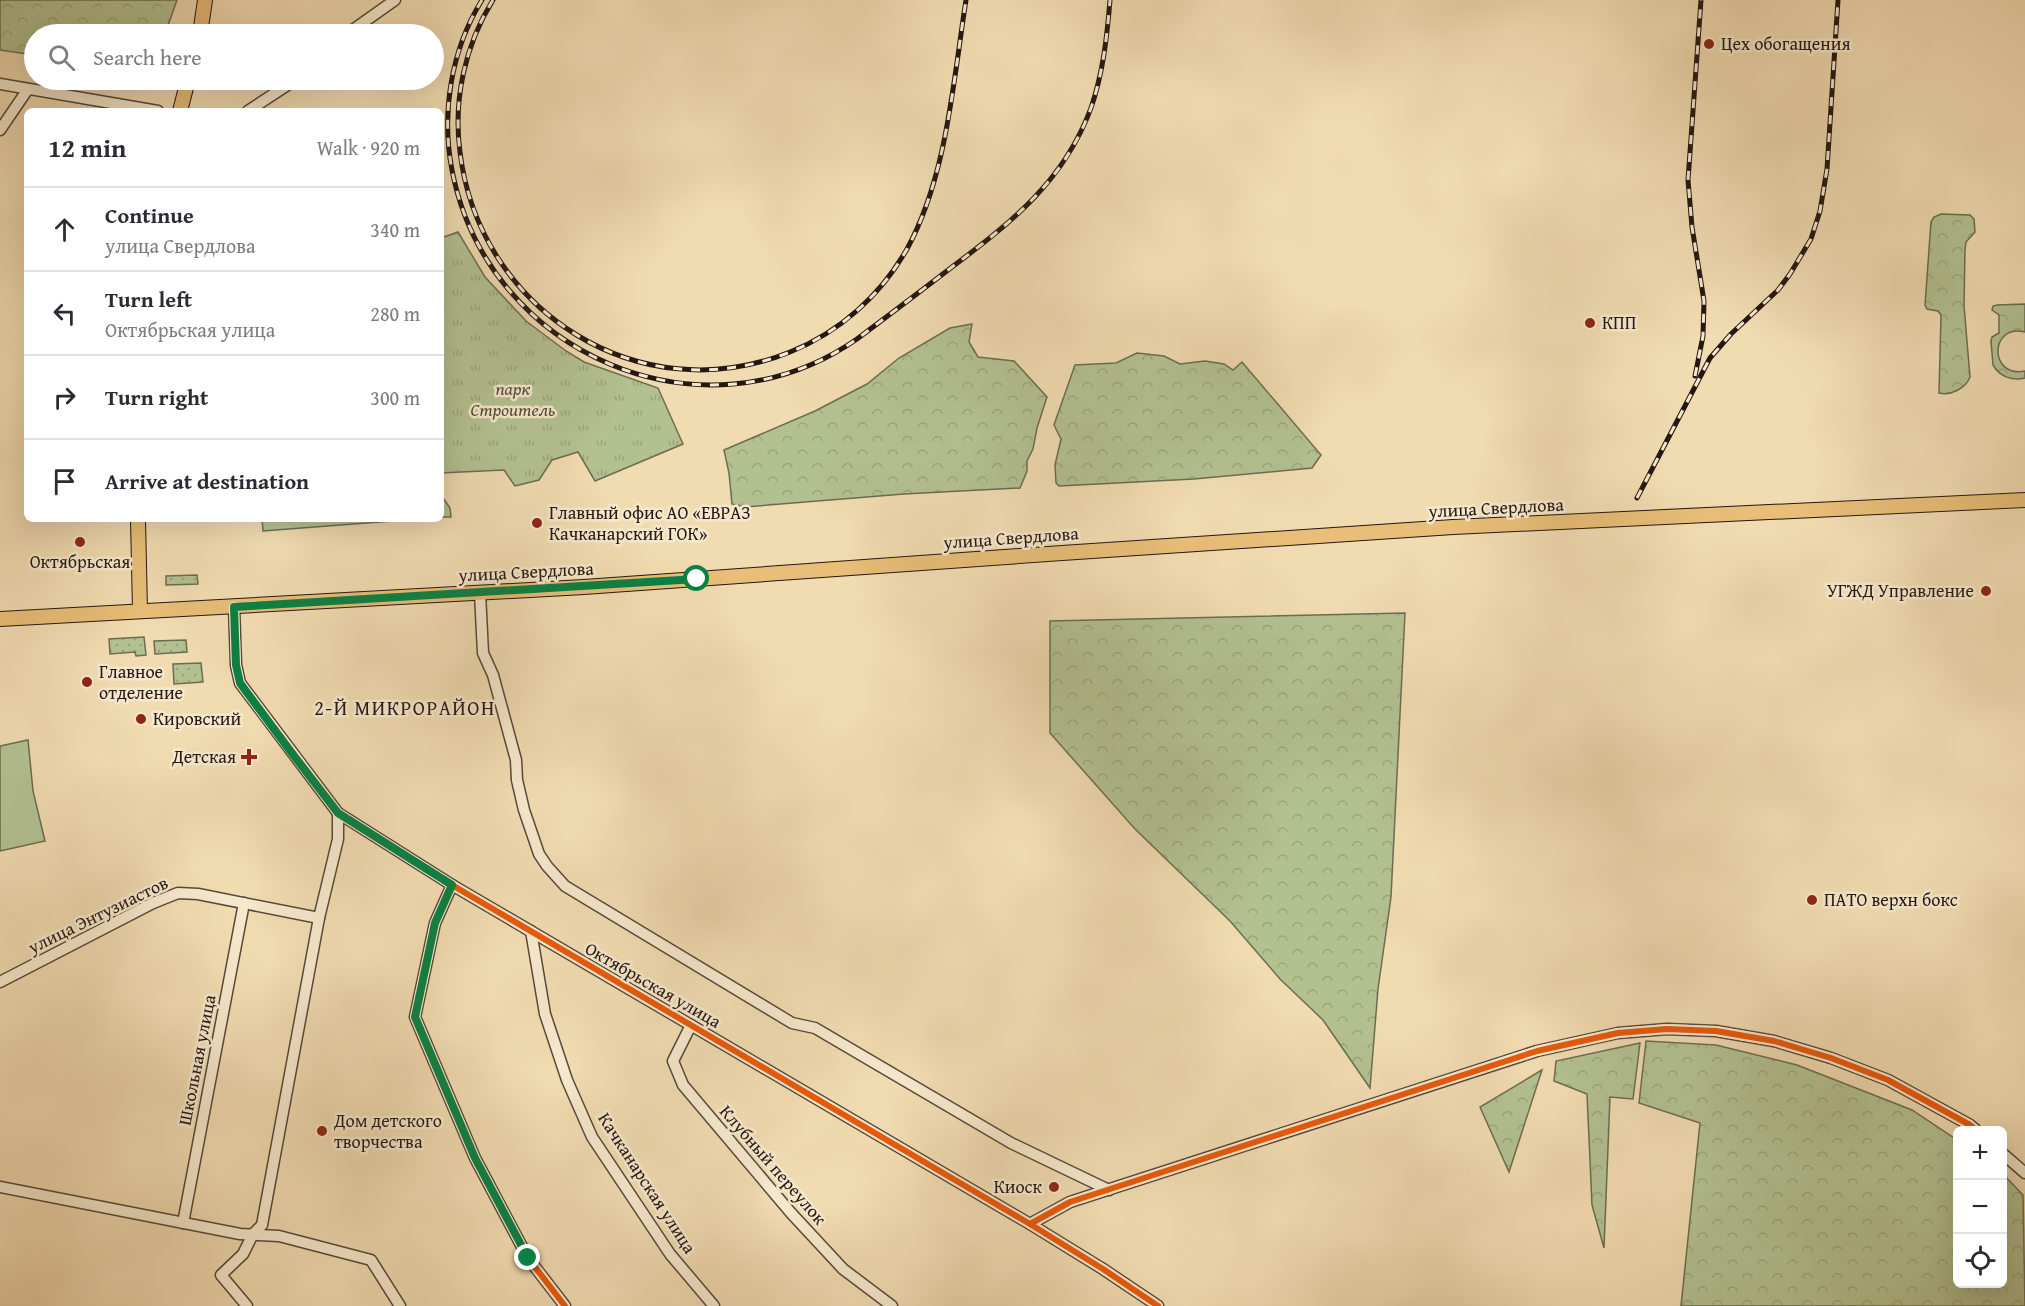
<!DOCTYPE html>
<meta charset="utf-8">
<style>
:root{--surface:#fff;--page:#f2f2f3;--text:#2b2b33;--muted:#7c7c81;--line:#e1e1e2}
body{margin:0;font-family:"Gentium Book Plus",serif;background:var(--page);color:var(--text)}
.controls{position:absolute;right:18px;bottom:18px;display:grid;overflow:hidden;border-radius:9px;box-shadow:0 6px 24px #0002}
.controls button{width:54px;height:54px;display:grid;place-items:center;padding:0;border:0;border-bottom:2px solid var(--line);background:var(--surface);color:var(--text);font:30px sans-serif}
.stop{position:absolute;width:18px;height:18px;margin:-14px;border:4px solid #0b8043;border-radius:50%;background:#fff}
.stop.end{background:#0b8043;border-color:#fff;box-shadow:0 2px 6px #0008}
.list{margin:0;padding:0;list-style:none}
h2{display:flex;justify-content:space-between;align-items:center;height:78px;margin:0;padding:0 24px;font-size:26px}
h2 small{font-size:20px;font-weight:400;color:var(--muted)}
.list li{display:grid;grid-template-columns:39px 1fr auto;gap:18px;align-items:center;box-sizing:border-box;height:84px;padding:0 24px;border-top:2px solid var(--line)}
.list b{display:block;font-size:22px;white-space:nowrap}
.list p{margin:0;font-size:20px;white-space:nowrap;color:var(--muted)}
.list em{font-size:20px;font-style:normal;color:var(--muted)}
.icon{flex:none;width:33px;height:33px;fill:none;stroke:currentColor;stroke-width:2;stroke-linecap:round;stroke-linejoin:round}
.map{position:relative;flex:none;width:2025px;height:1306px;overflow:hidden}
.search{position:absolute;background:var(--surface);box-shadow:0 6px 24px #0002;left:24px;top:24px;width:420px;height:66px;display:flex;align-items:center;gap:15px;box-sizing:border-box;padding:0 21px;border-radius:33px;color:var(--muted);font-size:22px}
.panel{position:absolute;background:var(--surface);box-shadow:0 6px 24px #0002;left:24px;top:108px;width:420px;height:414px;border-radius:9px}
.map>svg:first-child{display:block}
</style>
<div class="map">
<svg width="2025" height="1306" viewBox="0 0 2025 1306">
<defs>
<pattern id="grass-dots" width="8" height="8" patternUnits="userSpaceOnUse" patternTransform="scale(1.5)"><rect width="8" height="8" fill="#b3c191"/><path d="M2 2h.1M6 6h.1" fill="none" stroke="#9aa57c" stroke-width="1.8" stroke-linecap="round"/></pattern>
<pattern id="forest-crowns" width="20" height="18" patternUnits="userSpaceOnUse" patternTransform="scale(1.5)"><rect width="20" height="18" fill="#b3c191"/><path d="M2 6a3 3 0 1 1 6 0M12 15a3 3 0 1 1 6 0" fill="none" stroke="#9aa57c"/></pattern>
<pattern id="park-tufts" width="24" height="20" patternUnits="userSpaceOnUse" patternTransform="scale(1.5)"><rect width="24" height="20" fill="#b3c191"/><path d="M3 7l-1-3M5 7V3M7 7l1-3M15 17l-1-3M17 17v-4M19 17l1-3" fill="none" stroke="#9aa57c"/></pattern>
</defs>
<rect width="100%" height="100%" fill="#f1dbb1"/>
<filter id="stains"><feTurbulence type="fractalNoise" baseFrequency=".00333" numOctaves="4"/><feColorMatrix values="0 0 0 0 .2 0 0 0 0 .09 0 0 0 0 .02 0 0 0 .5 -.17"/></filter>
<radialGradient id="worn" r=".72"><stop offset=".6" stop-color="#630" stop-opacity="0"/><stop offset="1" stop-color="#630" stop-opacity=".3"/></radialGradient>
<g fill="url(#grass-dots)" stroke="#6c6c52" stroke-width="1.5">
<path d="M197,575L198,584L166,585V576Z"/>
<path d="M144,637L146,655L136,656L135,652L110,654L109,639Z"/>
<path d="M186,640L187,652L155,654L154,641Z"/>
<path d="M201,663L203,682L174,684L173,664Z"/>
</g>
<g fill="url(#forest-crowns)" stroke="#6c6c52" stroke-width="1.5">
<path d="M0,0H177L165,34H34V55L0,50Z"/>
<path d="M1941,214L1970,215L1974,219L1975,232L1966,242L1965,250L1964,306L1970,377C1966,388 1951,396 1939,393L1941,315L1938,311L1927,309L1925,305L1931,222L1934,217Z"/>
<path d="M2025,304V332C1990,323 1988,378 2025,371V378C2012,381 2000,377 1993,365L1991,341L1992,337L1999,333V315L1992,310L1993,306L1997,305Z"/>
<path d="M972,324L969,342L978,357L1014,361L1047,397L1037,428L1033,449L1027,461V471L1020,488L904,494L745,507L732,504L729,473L724,450L815,411L867,384L899,358L950,328Z"/>
<path d="M1137,353L1164,356L1180,364L1205,361L1224,364L1233,370L1242,362L1321,455L1312,468L1194,479L1059,486L1056,483L1055,465L1061,439L1054,425L1075,365L1116,363Z"/>
<path d="M1405,613L1391,897L1378,989L1370,1088L1323,1020L1280,979L1230,921L1135,829L1050,733V621Z"/>
<path d="M1646,1041L1716,1045L1797,1065L1912,1110L1957,1140L1958,1284H2002L2003,1174L2023,1195L2025,1306H1681L1700,1123L1639,1103Z"/>
<path d="M1640,1043L1633,1099L1610,1097L1604,1248L1592,1205L1587,1094L1554,1081L1556,1061Z"/>
<path d="M1542,1070L1509,1172L1480,1107Z"/>
</g>
<g fill="url(#park-tufts)" stroke="#6c6c52" stroke-width="1.5">
<path d="M458,232L485,277L526,321L566,351L584,362L658,388L683,444L595,481L578,452L552,460L539,480L515,486L504,470L441,473V238Z"/>
<path d="M441,495L450,508L451,517H441Z"/>
<path d="M262,519H419L263,531Z"/>
</g>
<path fill="#b3c191" stroke="#6c6c52" stroke-width="1.5" d="M28,740L33,791L45,841L0,851V746Z"/>
<g fill="none" stroke-linecap="round" stroke-linejoin="round">
<g stroke="#57483a" stroke-width="13">
<g id="minor">
<path d="M347,34L395,0"/>
<path d="M0,84L158,111"/>
<path d="M248,111L295,80"/>
<path d="M0,130L28,89"/>
<path d="M480,593L483,653L493,675L516,760L517,780L524,810L539,854L547,866L565,886L792,1023L815,1028L1011,1143L1109,1190"/>
<path d="M234,607L236,665L240,683L338,813L452,885L1030,1224L1103,1269L1158,1306"/>
<path d="M452,885L435,923L415,1017L475,1158L528,1258L565,1306"/>
<path d="M531,931L545,1014L567,1080L592,1137L670,1254L714,1306"/>
<path d="M0,982L153,903L178,893L198,894L319,918L338,839V813"/>
<path d="M691,1025L673,1061L683,1085L791,1213L843,1269L892,1306"/>
<path d="M2002,1153L2025,1173"/>
<path d="M0,1187L240,1234L279,1236L371,1260L400,1306"/>
<path d="M183,1223L244,903"/>
<path d="M1030,1224L1070,1202L1537,1051L1618,1033L1667,1029L1716,1031L1774,1041L1831,1058L1888,1080L1970,1125L1976,1130"/>
<path d="M247,1306L221,1275L243,1254L253,1234L262,1225L319,918"/>
</g>
</g>
<g stroke="#241712" stroke-width="16">
<g id="major">
<path d="M200,34L205,0"/>
<path d="M180,111L188,80"/>
<path d="M138,519L140,611"/>
<path d="M0,619L584,587L1062,553L1453,527L2025,500"/>
</g>
</g>
<use href="#minor" stroke="#f6e8cc" stroke-width="10"/>
<use href="#major" stroke="#e8be78" stroke-width="14"/>
<g stroke="#241712" stroke-width="5">
<g id="rail">
<path d="M482,0C451,50 441,113 452,170C487,354 702,447 857,339C889,315 921,291 952,267C1012,222 1064,181 1091,108C1103,73 1107,37 1110,0"/>
<path d="M493,0C465,45 453,100 460,152C479,311 640,413 790,352C840,332 881,295 907,249C947,176 953,82 966,0"/>
<path d="M1695,376L1703,336L1704,301L1692,227L1688,180L1701,0"/>
<path d="M1637,498L1710,358L1731,334L1778,290L1790,274L1811,239L1820,211L1827,169L1838,0"/>
</g>
</g>
<use href="#rail" stroke="#f6e8cc" stroke-width="3" stroke-dasharray="9" stroke-linecap="butt"/>
<g stroke="#f6e8cc" stroke-width="10">
<g id="cycleway">
<path d="M234,607L236,665L240,683L338,813L452,885L1030,1224L1103,1269L1158,1306"/>
<path d="M452,885L435,923L415,1017L475,1158L528,1258L565,1306"/>
<path d="M1030,1224L1070,1202L1537,1051L1618,1033L1667,1029L1716,1031L1774,1041L1831,1058L1888,1080L1970,1125L1976,1130"/>
</g>
</g>
<use href="#cycleway" stroke="#e8590c" stroke-width="6"/>
</g>
<g fill="none" stroke-linecap="round" stroke-linejoin="round">
<path stroke="#0b8043" stroke-width="8" d="M528,1258L475,1158L415,1017L435,923L452,885L338,813L291,752L240,683L236,665L234,607L697,579"/>
</g>
<g fill="#8f2418" stroke="#f6e8cc" stroke-width="2">
<circle cx="1709" cy="44" r="6"/>
<circle cx="1590" cy="323" r="6"/>
<circle cx="537" cy="523" r="6"/>
<circle cx="80" cy="542" r="6"/>
<circle cx="1986" cy="591" r="6"/>
<circle cx="87" cy="682" r="6"/>
<circle cx="141" cy="719" r="6"/>
<path d="M246 748h6v6h6v6h-6v6h-6v-6h-6v-6h6z"/>
<circle cx="1812" cy="900" r="6"/>
<circle cx="322" cy="1131" r="6"/>
<circle cx="1054" cy="1187" r="6"/>
</g>
<g text-anchor="middle" stroke-width="5" stroke-linejoin="round" paint-order="stroke">
<g font-size="18" fill="#241712" stroke="#f6e8cc" text-anchor="start">
<text x="1721" y="50">Цех обогащения</text>
<text x="1602" y="329">КПП</text>
<text x="549" y="519">Главный офис АО «ЕВРАЗ<tspan x="549" dy="21">Качканарский ГОК»</tspan></text>
<text x="80" y="568" text-anchor="middle">Октябрьская</text>
<text x="1974" y="597" text-anchor="end">УГЖД Управление</text>
<text x="99" y="678">Главное<tspan x="99" dy="21">отделение</tspan></text>
<text x="153" y="725">Кировский</text>
<text x="236" y="763" text-anchor="end">Детская</text>
<text x="1824" y="906">ПАТО верхн бокс</text>
<text x="334" y="1127">Дом детского<tspan x="334" dy="21">творчества</tspan></text>
<text x="1042" y="1193" text-anchor="end">Киоск</text>
</g>
<g font-size="18" font-style="italic" fill="#4f4a38" stroke="#f6e8cc">
<text x="513" y="395">парк<tspan x="513" dy="21">Строитель</tspan></text>
</g>
<g font-size="18" fill="#241712" stroke="#f6e8cc">
<text transform="translate(1496 508) rotate(-3)" y="6">улица Свердлова</text>
<text transform="translate(1011 538) rotate(-4)" y="6">улица Свердлова</text>
<text transform="translate(526 572) rotate(-3)" y="6">улица Свердлова</text>
<text transform="translate(98 915) rotate(-26)" y="6">улица Энтузиастов</text>
<text transform="translate(653 985) rotate(30)" y="6">Октябрьская улица</text>
<text transform="translate(197 1060) rotate(-79)" y="6">Школьная улица</text>
<text transform="translate(773 1165) rotate(49)" y="6">Клубный переулок</text>
<text transform="translate(647 1183) rotate(57)" y="6">Качканарская улица</text>
</g>
<g font-size="20" letter-spacing="1.5" fill="#241712" stroke="#f6e8cc">
<text x="405" y="715">2-Й МИКРОРАЙОН</text>
</g>
</g>
<rect width="100%" height="100%" filter="url(#stains)"/>
<rect width="100%" height="100%" fill="url(#worn)"/>
</svg>
<div class="controls">
<button>+</button>
<button>−</button>
<button><svg class="icon" aria-label="locate" viewBox="0 0 24 24"><circle cx="12" cy="12" r="6"/><path d="M12 2v4M12 18v4M2 12h4M18 12h4"/></svg></button>
</div>
<div class="stop" style="left:697px;top:579px"></div>
<div class="stop end" style="left:528px;top:1258px"></div>
<div class="search"><svg class="icon" aria-label="search" viewBox="0 0 24 24"><circle cx="10" cy="10" r="6"/><path d="M15 15l6 6"/></svg>Search here</div>
<section class="panel">
<h2>12 min<small>Walk · 920 m</small></h2>
<ul class="list">
<li><svg class="icon" aria-label="ahead" viewBox="0 0 24 24"><path d="M12 20V5M6 11l6-6 6 6"/></svg><div><b>Continue</b><p>улица Свердлова</p></div><em>340 m</em></li>
<li><svg class="icon" aria-label="left" viewBox="0 0 24 24"><path d="M17 20v-9H6M10 6l-5 5 5 5"/></svg><div><b>Turn left</b><p>Октябрьская улица</p></div><em>280 m</em></li>
<li><svg class="icon" aria-label="right" viewBox="0 0 24 24"><path d="M7 20v-9h11M14 6l5 5-5 5"/></svg><div><b>Turn right</b></div><em>300 m</em></li>
<li><svg class="icon" aria-label="arrive" viewBox="0 0 24 24"><path d="M6 21V4h12l-3 4 3 4H6"/></svg><div><b>Arrive at destination</b></div></li>
</ul>
</section>
</div>
